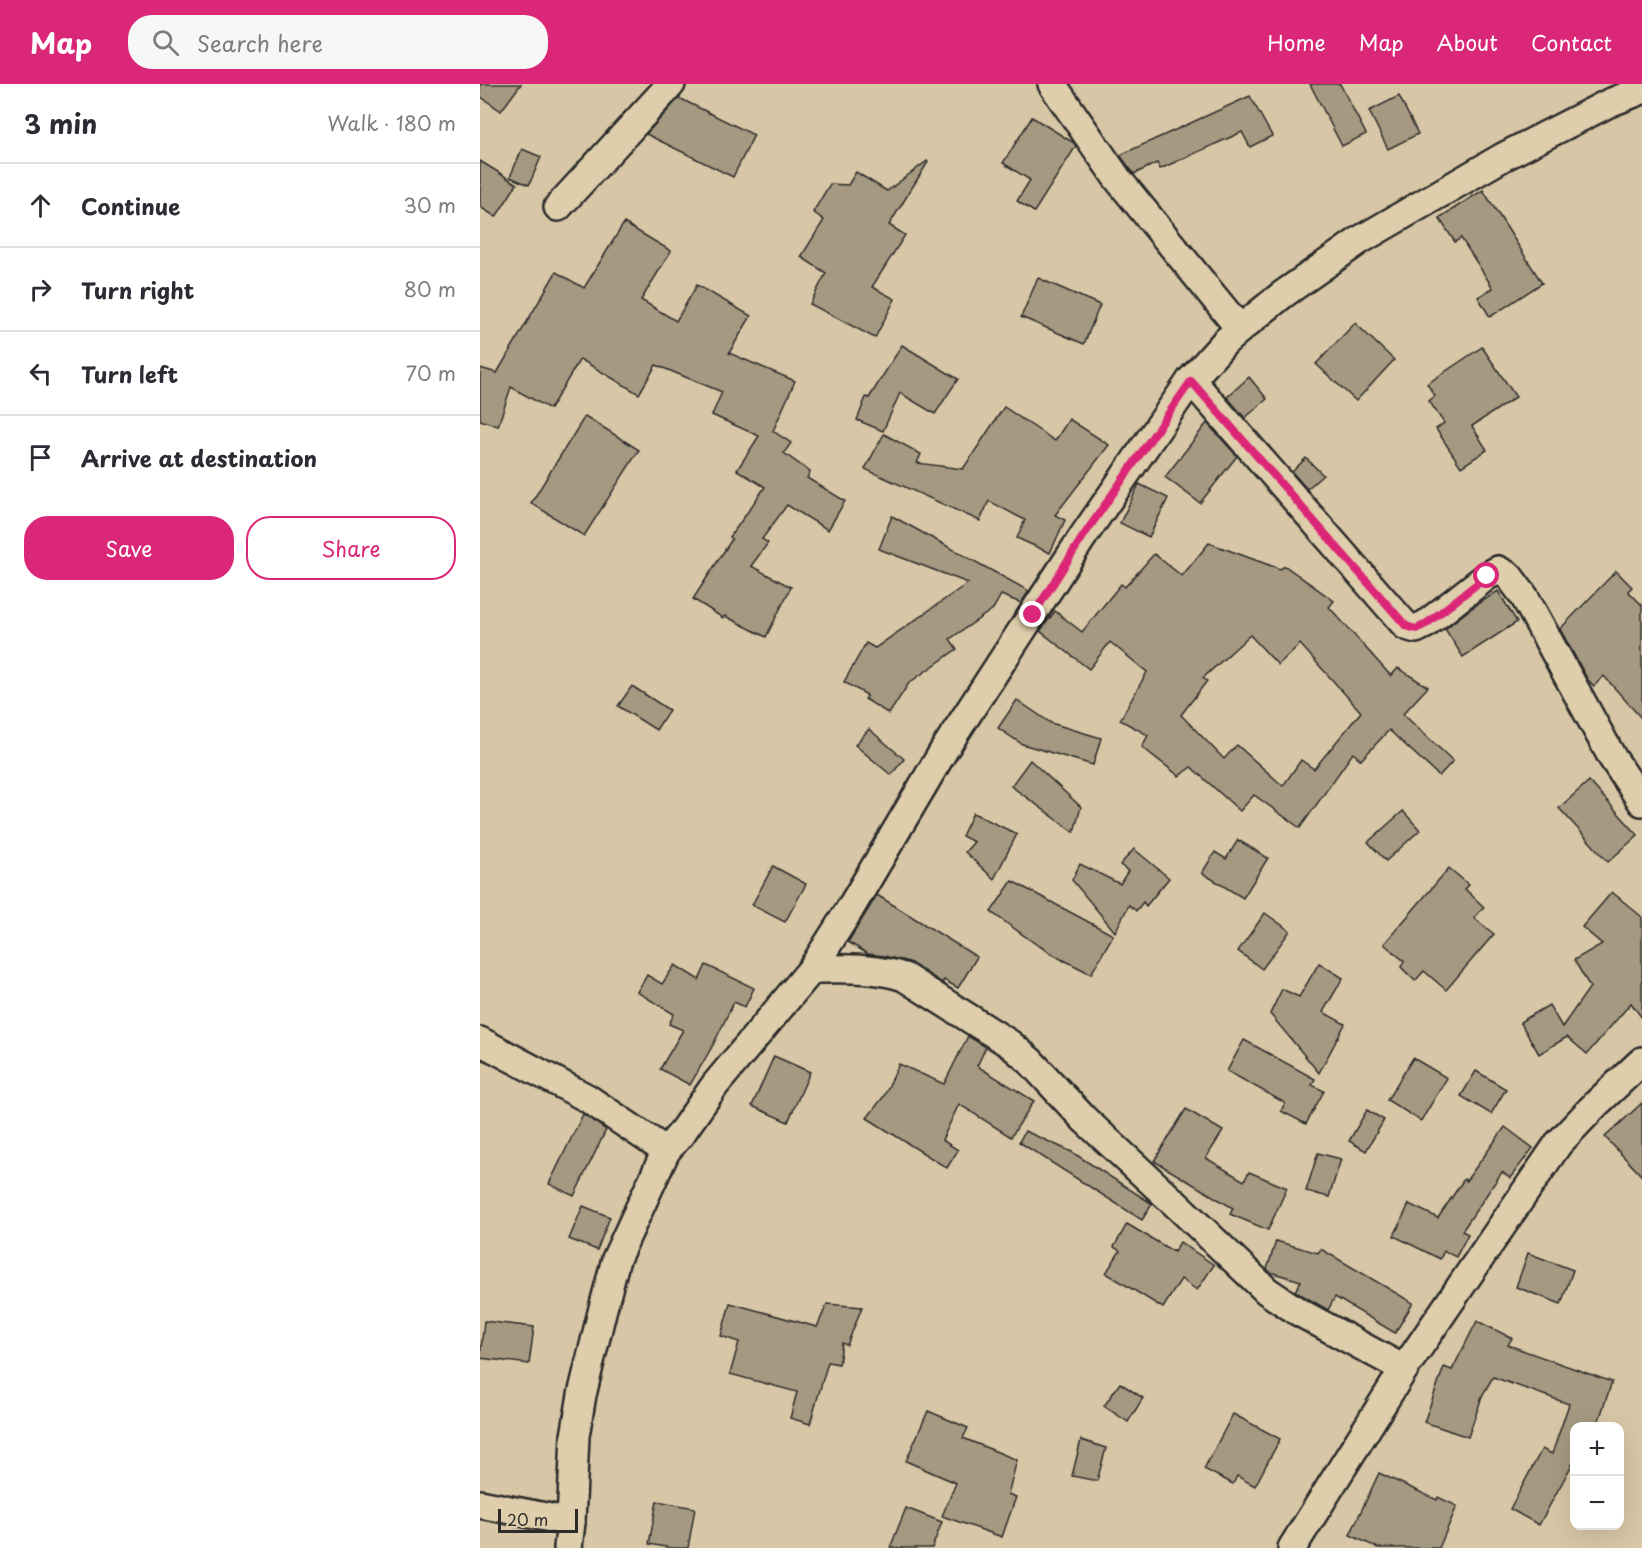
<!DOCTYPE html>
<meta charset="utf-8">
<style>
:root{--surface:#fff;--page:#f7f7f7;--text:#2b2b33;--muted:#7c7c81;--line:#e1e1e2;--accent:#db2777}
body{margin:0;font-family:"Playpen Sans",sans-serif;background:var(--page);color:var(--text)}
.controls{position:absolute;right:18px;bottom:18px;display:grid;overflow:hidden;border-radius:12px;box-shadow:0 6px 24px #0002}
.controls button{width:54px;height:54px;display:grid;place-items:center;padding:0;border:0;border-bottom:2px solid var(--line);background:var(--surface);color:var(--text);font:30px sans-serif}
.scale{position:absolute;left:18px;bottom:15px;width:80px;box-sizing:border-box;padding-left:6px;border:3px solid #2b2b2b;border-top:0;font-size:16px;line-height:21px;white-space:nowrap;color:#2b2b2b;-webkit-text-stroke:4px #dfceab;paint-order:stroke}
.stop{position:absolute;width:18px;height:18px;margin:-14px;border:4px solid #db2777;border-radius:50%;background:#fff}
.stop.end{background:#db2777;border-color:#fff;box-shadow:0 2px 6px #0008}
.list{margin:0;padding:0;list-style:none}
h2{display:flex;justify-content:space-between;align-items:center;height:78px;margin:0;padding:0 24px;font-size:26px}
h2 small{font-size:20px;font-weight:400;color:var(--muted)}
.list li{display:grid;grid-template-columns:39px 1fr auto;gap:18px;align-items:center;box-sizing:border-box;height:84px;padding:0 24px;border-top:2px solid var(--line)}
.list b{display:block;font-size:22px;white-space:nowrap}
.list em{font-size:20px;font-style:normal;color:var(--muted)}
.actions{display:flex;gap:12px;padding:18px 24px}
.actions a{flex:1;padding:14px 0;border:2px solid var(--accent);border-radius:24px;text-align:center;font-size:21px;color:var(--accent)}
.actions .main{background:var(--accent);color:#fff}
.icon{flex:none;width:33px;height:33px;fill:none;stroke:currentColor;stroke-width:2;stroke-linecap:round;stroke-linejoin:round}
.map{position:relative;flex:none;width:1162px;height:1464px;overflow:hidden}
header{display:flex;align-items:center;gap:36px;box-sizing:border-box;height:84px;padding:0 30px;background:var(--accent);color:#fff}
header strong{font-size:28px}
nav{display:flex;gap:33px;margin-inline-start:auto;font-size:21px}
.search{width:420px;height:54px;background:var(--page);display:flex;align-items:center;gap:15px;box-sizing:border-box;padding:0 21px;border-radius:24px;color:var(--muted);font-size:22px}
main{display:flex}
aside{flex:1;background:var(--surface)}
.map>svg:first-child{display:block}
</style>
<header>
<strong>Map</strong>
<div class="search"><svg class="icon" aria-label="search" viewBox="0 0 24 24"><circle cx="10" cy="10" r="6"/><path d="M15 15l6 6"/></svg>Search here</div>
<nav><a>Home</a><a>Map</a><a>About</a><a>Contact</a></nav>
</header>
<main>
<aside>
<h2>3 min<small>Walk · 180 m</small></h2>
<ul class="list">
<li><svg class="icon" aria-label="ahead" viewBox="0 0 24 24"><path d="M12 20V5M6 11l6-6 6 6"/></svg><div><b>Continue</b></div><em>30 m</em></li>
<li><svg class="icon" aria-label="right" viewBox="0 0 24 24"><path d="M7 20v-9h11M14 6l5 5-5 5"/></svg><div><b>Turn right</b></div><em>80 m</em></li>
<li><svg class="icon" aria-label="left" viewBox="0 0 24 24"><path d="M17 20v-9H6M10 6l-5 5 5 5"/></svg><div><b>Turn left</b></div><em>70 m</em></li>
<li><svg class="icon" aria-label="arrive" viewBox="0 0 24 24"><path d="M6 21V4h12l-3 4 3 4H6"/></svg><div><b>Arrive at destination</b></div></li>
</ul>
<div class="actions"><a class="main">Save</a><a>Share</a></div>
</aside>
<div class="map">
<svg width="1162" height="1464" viewBox="0 0 1162 1464">
<rect width="100%" height="100%" fill="#d8c7a6"/>
<filter id="ink" filterUnits="userSpaceOnUse"><feTurbulence type="fractalNoise" baseFrequency=".0167" numOctaves="2"/><feDisplacementMap in="SourceGraphic" scale="12" xChannelSelector="R" yChannelSelector="G"/><feConvolveMatrix kernelMatrix="1 2 1 2 8 2 1 2 1" color-interpolation-filters="sRGB"/></filter>
<g filter="url(#ink)">
<g fill="#a59981" stroke="#2b2b2b" stroke-width="1.5" fill-rule="evenodd">
<path d="M0,0H41L21,27L0,12Z"/>
<path d="M830,0H860L886,50L862,62Z"/>
<path d="M770,12L792,52L770,63L762,48L680,85L677,79L654,90L640,71Z"/>
<path d="M919,12L938,50L908,65L889,27Z"/>
<path d="M199,14L274,51L253,93L166,50Z"/>
<path d="M552,33L594,59L596,62L554,128L537,117L550,96L523,79Z"/>
<path d="M42,65L61,73L49,101L30,93Z"/>
<path d="M0,77L37,100L16,133L0,123Z"/>
<path d="M447,77L448,78L409,141L425,151L392,203L415,215L395,254L330,220L346,189L321,173L344,136L333,128L350,100L368,101L376,88L407,107Z"/>
<path d="M1003,106L1062,199L1010,233L998,213L1013,204L981,154L975,158L959,134Z"/>
<path d="M144,139L191,167L161,216L196,237L217,201L271,232L249,269L315,297L293,347L311,359L304,369L330,388L327,394L365,417L348,446L307,421L282,455L288,459L271,482L311,503L286,553L245,532L243,534L213,515L252,455L250,453L285,403L257,386L279,352L232,331L242,308L176,281L159,310L100,275L70,325L31,303L18,342L0,336V284L17,289L76,188L104,204Z"/>
<path d="M558,194L620,221L604,260L541,233Z"/>
<path d="M875,239L914,276L876,317L836,280Z"/>
<path d="M422,261L478,295L455,330L420,309L403,347L377,336L386,313L389,314Z"/>
<path d="M1002,263L1036,313L992,342L1007,366L981,383L956,345L964,339L949,317L955,312L947,300Z"/>
<path d="M769,293L787,315L765,334L747,313Z"/>
<path d="M524,323L575,357L589,335L629,361L575,431L585,436L570,469L537,454L545,436L509,417L500,437L385,385L404,350L441,370L437,379L483,385Z"/>
<path d="M105,332L159,366L104,452L51,419Z"/>
<path d="M727,339L757,372L720,419L685,393Z"/>
<path d="M826,374L843,391L827,405L812,388Z"/>
<path d="M659,400L688,414L669,453L640,439Z"/>
<path d="M412,432L549,507L541,519L521,511L513,525L470,555L477,565L429,599L409,630L385,615L387,611L364,598L386,559L395,564L488,499L399,465Z"/>
<path d="M729,459L800,485L805,482L854,517L849,523L911,592L918,584L948,603L923,630L973,677L959,692L909,646L881,676L873,669L820,744L774,711L760,727L711,683L699,692L662,663L668,651L640,636L667,588L630,558L609,585L560,547L575,527L602,548L641,500L645,503L674,470L702,492ZM770,551L798,581L820,560L881,628L834,685L821,676L803,702L757,661L744,675L701,631L727,597L723,594Z"/>
<path d="M1136,487L1152,503L1148,507L1162,521V635L1124,592L1114,602L1108,596L1080,545Z"/>
<path d="M1018,507L1037,538L983,573L965,545L990,525Z"/>
<path d="M152,602L189,626L176,646L138,622Z"/>
<path d="M537,616L571,639L621,654L613,681L542,660L518,644Z"/>
<path d="M389,645L424,675L411,691L375,661Z"/>
<path d="M550,676L601,723L594,748L531,702Z"/>
<path d="M1109,697L1158,751L1128,778L1079,724Z"/>
<path d="M923,727L940,746L906,777L888,758Z"/>
<path d="M493,729L537,750L514,795L485,768L494,758L482,752Z"/>
<path d="M758,756L788,774L763,814L722,789L735,768L746,775Z"/>
<path d="M654,765L689,794L666,822L663,818L656,827L649,821L635,848L592,796L600,780L640,800L648,787L640,781Z"/>
<path d="M293,782L326,800L305,838L272,821Z"/>
<path d="M969,784L989,801L985,805L1004,823L994,834L1014,850L966,906L944,887L935,897L921,883L924,877L904,860Z"/>
<path d="M532,797L633,851L611,890L584,876V877L556,860L511,828Z"/>
<path d="M1132,808L1162,833V934L1151,919L1107,970L1087,953L1059,970L1040,938L1069,921L1082,943L1110,903L1094,876L1122,860L1102,843Z"/>
<path d="M397,811L497,873L478,904L464,896L462,899L429,878L404,872L388,870L368,858Z"/>
<path d="M785,829L810,847L782,885L758,867Z"/>
<path d="M839,879L863,894L843,928L865,940L839,989L790,930L802,905L819,913Z"/>
<path d="M195,881L219,896L226,881L274,904L265,923L254,918L233,961L210,1001L180,985L203,946L189,940L194,930L157,908L167,891L182,900Z"/>
<path d="M488,952L506,963L497,982L554,1017L531,1053L479,1020L462,1056L478,1066L467,1084L387,1034L404,1012L419,980L464,1000Z"/>
<path d="M764,956L835,995L832,1001L844,1007L826,1040L801,1027L805,1019L747,987Z"/>
<path d="M294,972L330,988L308,1038L272,1022Z"/>
<path d="M933,974L967,994L941,1037L907,1016Z"/>
<path d="M996,987L1026,1005L1011,1030L981,1012Z"/>
<path d="M1162,1019V1092L1125,1053Z"/>
<path d="M706,1025L743,1047L726,1074L764,1097L769,1088L807,1104L788,1146L750,1130L753,1124L674,1077Z"/>
<path d="M887,1026L904,1036L886,1067L869,1057Z"/>
<path d="M103,1030L126,1046L94,1112L69,1100Z"/>
<path d="M1025,1043L1053,1064L1030,1094L1022,1088L982,1147L988,1150L976,1173L964,1167L960,1175L914,1152L929,1120L958,1134L984,1095L986,1097Z"/>
<path d="M545,1047L592,1068L671,1119L672,1120L662,1136L539,1058Z"/>
<path d="M838,1069L861,1075L849,1113L826,1107Z"/>
<path d="M103,1122L130,1133L117,1166L89,1155Z"/>
<path d="M647,1140L694,1168L700,1158L734,1181L717,1206L701,1195L683,1224L626,1189L640,1167L634,1163Z"/>
<path d="M796,1157L838,1169L841,1165L933,1219L915,1249L855,1213L848,1226L815,1207L821,1197L790,1188L787,1185Z"/>
<path d="M1048,1169L1093,1186L1081,1220L1036,1203Z"/>
<path d="M250,1219L337,1243L347,1220L382,1223L367,1261L362,1259L359,1280L348,1278L330,1340L310,1334L317,1308L250,1290L259,1258L241,1252Z"/>
<path d="M4,1237L54,1243L49,1280L0,1274Z"/>
<path d="M997,1237L1032,1254L1028,1261L1132,1298L1117,1342H1095V1375L1059,1441L1030,1425L1062,1365L1072,1370L1089,1320L1013,1293L1003,1310L988,1353L944,1338L964,1283L972,1286Z"/>
<path d="M640,1299L663,1314L648,1338L624,1322Z"/>
<path d="M448,1327L488,1344L483,1354L537,1376L528,1410L536,1413L522,1453L462,1432L476,1399L426,1377Z"/>
<path d="M753,1330L800,1355L775,1402L757,1392L753,1400L724,1385Z"/>
<path d="M601,1356L626,1364L617,1397L592,1392Z"/>
<path d="M899,1389L957,1416L958,1413L977,1422L959,1464H898L870,1451Z"/>
<path d="M177,1417L215,1424L208,1464H191L169,1460Z"/>
<path d="M426,1424L462,1438L452,1464H410Z"/>
</g>
<g fill="none" stroke-linecap="round" stroke-linejoin="round">
<g stroke="#2b2b2b" stroke-width="32">
<g id="minor">
<path d="M572,0L637,94L760,245"/>
<path d="M78,123L191,0"/>
<path d="M711,296L926,542L936,545L946,540L1007,492L1018,486L1029,492L1044,512L1132,673L1162,718"/>
<path d="M332,885C363,885 394,883 424,893L530,960L550,977L604,1035L700,1124L787,1207L817,1227L924,1285"/>
<path d="M0,957L107,1014L186,1067"/>
<path d="M0,1420L91,1438"/>
<path d="M88,1464L91,1438L95,1352L102,1311L122,1228L136,1175L186,1067L200,1051L235,1001L332,885L370,825L464,666L604,451L711,296L745,258L760,245L802,211L880,156L1023,73L1129,19L1162,6"/>
<path d="M812,1464L924,1285L1078,1060L1115,1021L1162,977"/>
</g>
</g>
<use href="#minor" stroke="#dfceab" stroke-width="27"/>
</g>
</g>
<g fill="none" stroke-linecap="round" stroke-linejoin="round" filter="url(#ink)">
<path stroke="#db2777" stroke-width="8" d="M553,531L604,451L711,297L926,542L936,545L946,540L1007,492"/>
</g>
</svg>
<div class="controls">
<button>+</button>
<button>−</button>
</div>
<div class="scale">20 m</div>
<div class="stop" style="left:1007px;top:492px"></div>
<div class="stop end" style="left:553px;top:531px"></div>
</div>
</main>
